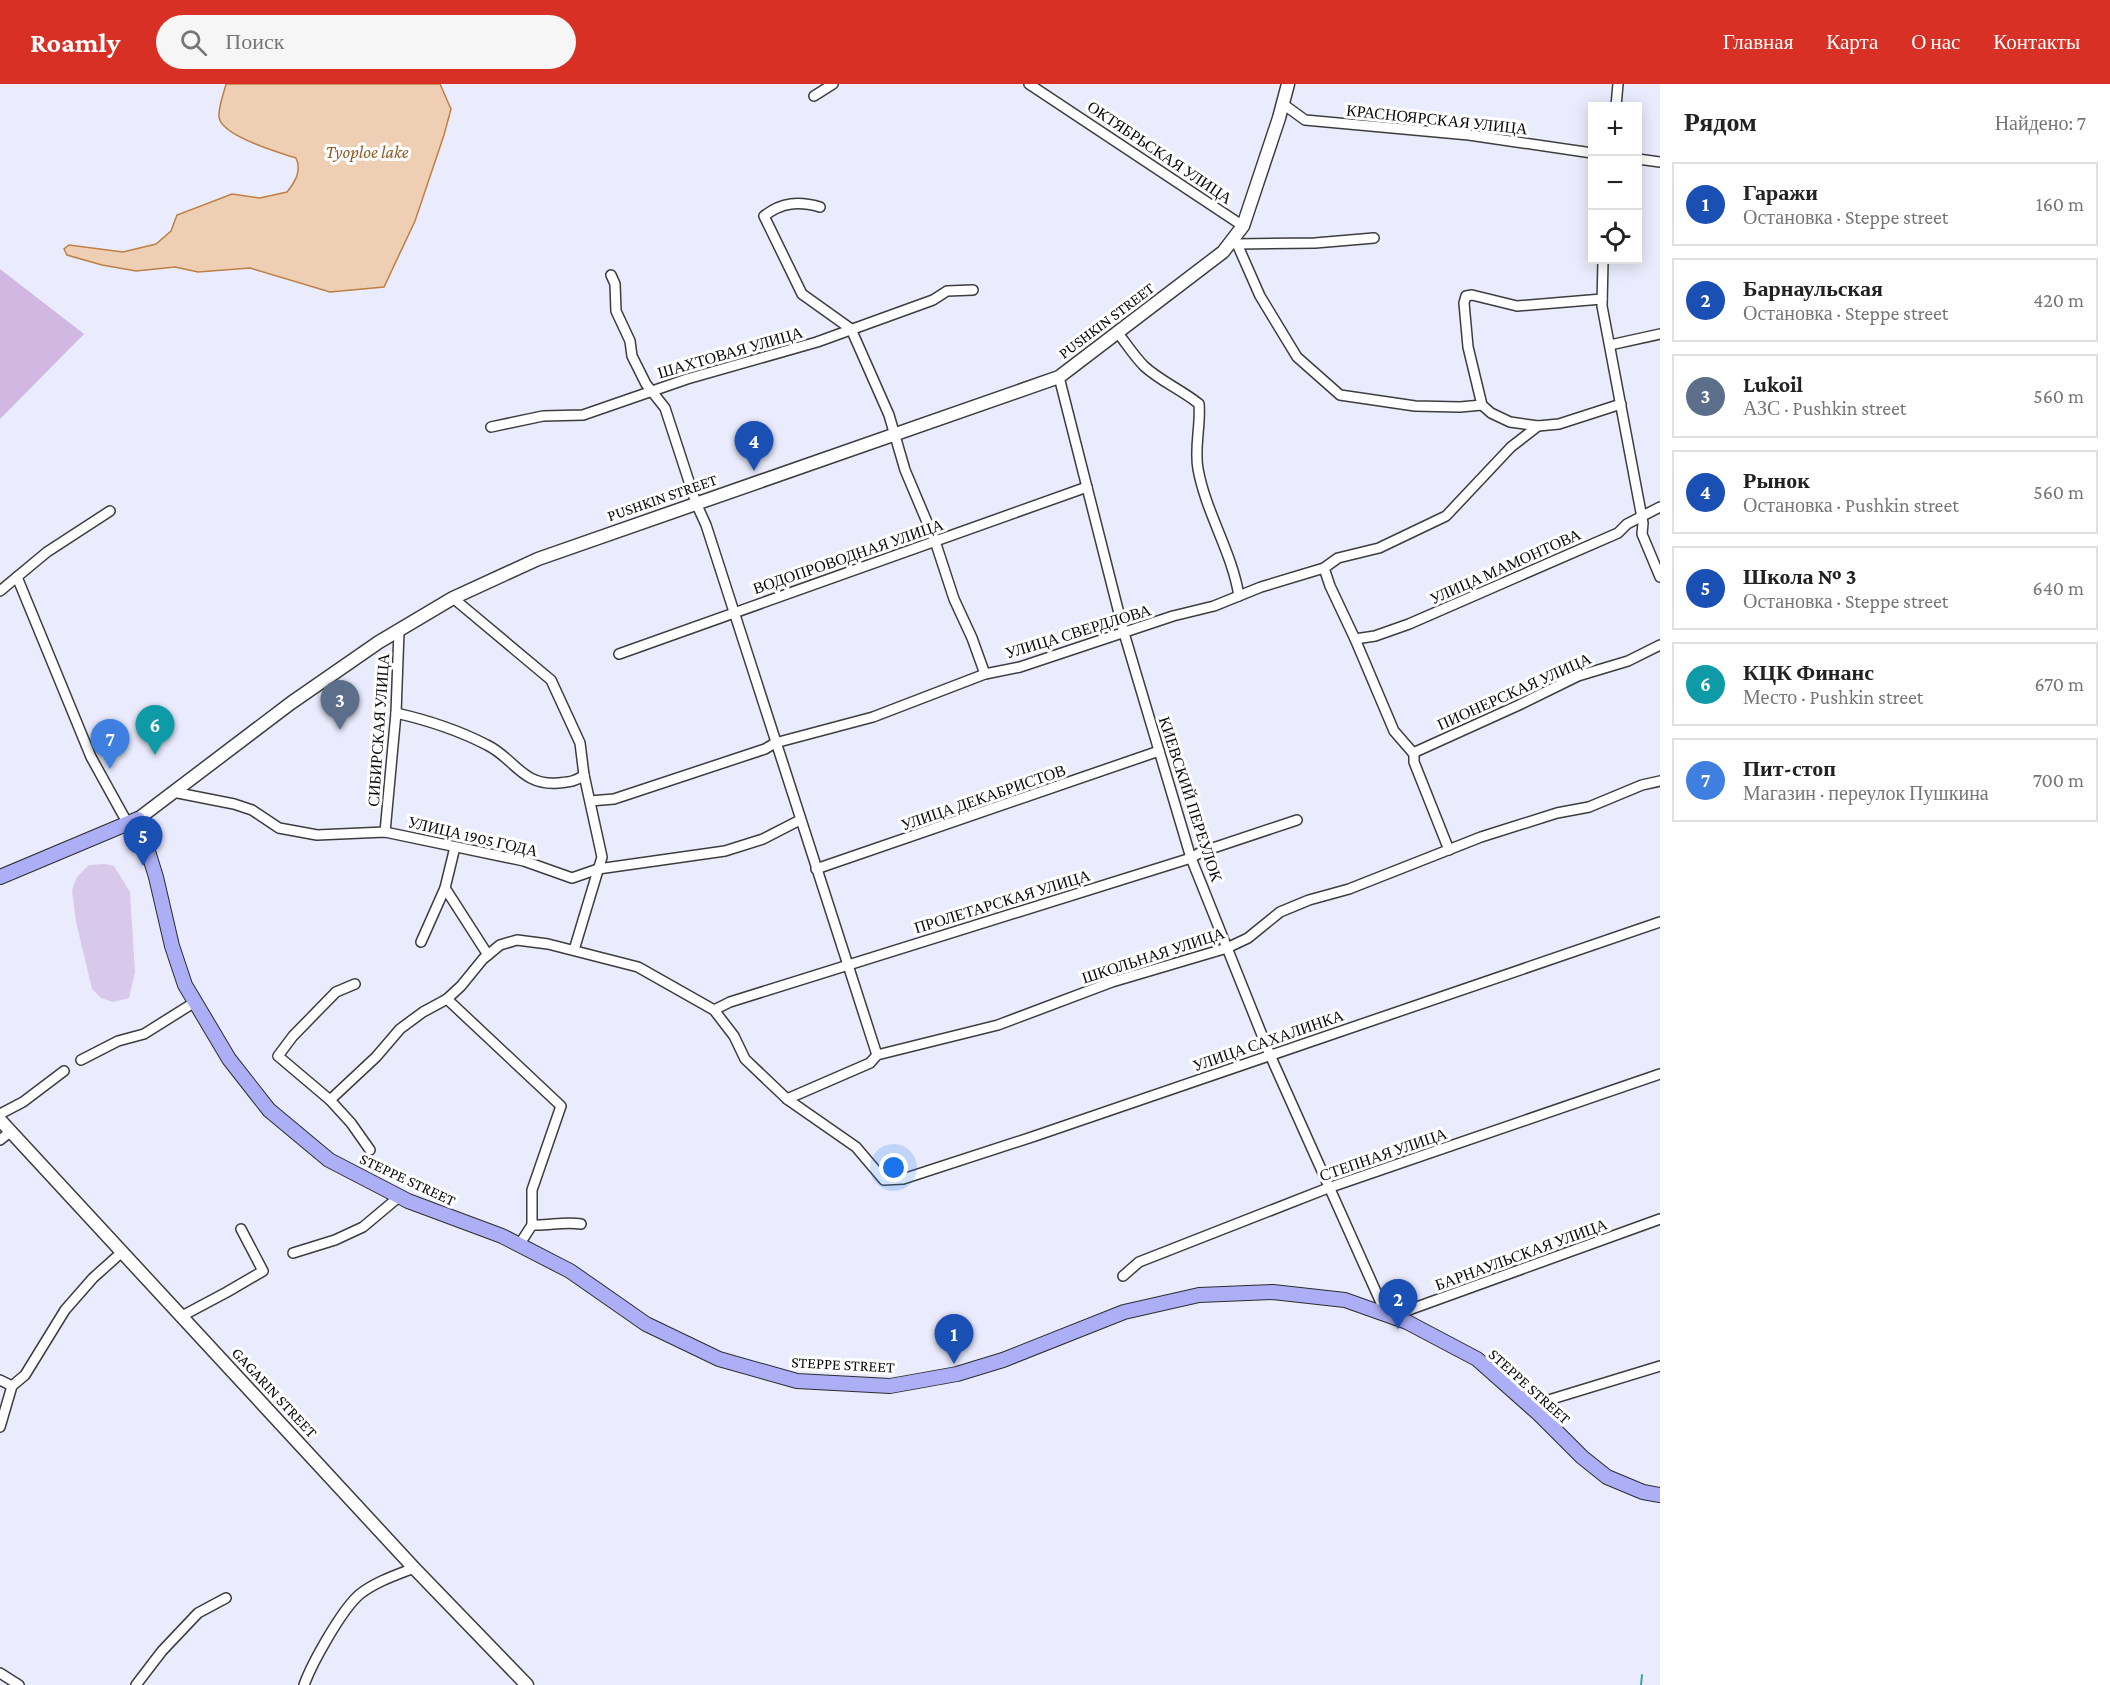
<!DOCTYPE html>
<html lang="ru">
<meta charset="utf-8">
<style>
:root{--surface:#fff;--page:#f6f6f6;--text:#222;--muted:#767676;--line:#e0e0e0;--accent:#d93025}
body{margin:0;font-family:"Crimson Pro",serif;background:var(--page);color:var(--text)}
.controls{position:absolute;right:18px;top:18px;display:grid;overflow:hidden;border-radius:0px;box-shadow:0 3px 15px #0003}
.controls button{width:54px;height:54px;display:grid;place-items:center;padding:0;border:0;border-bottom:2px solid var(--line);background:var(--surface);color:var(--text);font:30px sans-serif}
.you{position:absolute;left:894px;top:1084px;width:21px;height:21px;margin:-15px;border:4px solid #fff;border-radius:50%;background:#1a73e8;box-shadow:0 0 0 9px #1a73e833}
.badge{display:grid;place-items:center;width:39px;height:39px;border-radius:50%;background:var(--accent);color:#fff;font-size:20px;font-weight:700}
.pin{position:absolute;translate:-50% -50px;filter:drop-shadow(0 2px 3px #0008)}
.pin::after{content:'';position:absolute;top:32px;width:21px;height:18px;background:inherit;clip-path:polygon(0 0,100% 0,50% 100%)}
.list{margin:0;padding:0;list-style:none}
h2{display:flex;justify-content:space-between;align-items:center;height:78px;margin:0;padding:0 24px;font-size:26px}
h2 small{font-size:20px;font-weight:400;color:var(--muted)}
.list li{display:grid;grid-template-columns:39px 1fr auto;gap:18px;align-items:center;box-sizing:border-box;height:84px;margin:0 12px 12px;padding:0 12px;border:2px solid var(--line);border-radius:0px}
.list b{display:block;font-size:22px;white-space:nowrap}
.list p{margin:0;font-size:20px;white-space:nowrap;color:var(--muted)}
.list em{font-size:20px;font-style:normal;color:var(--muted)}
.icon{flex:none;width:33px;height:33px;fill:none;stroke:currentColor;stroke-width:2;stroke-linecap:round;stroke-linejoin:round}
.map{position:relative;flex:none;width:1660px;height:1601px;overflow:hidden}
header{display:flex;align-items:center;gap:36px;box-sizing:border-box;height:84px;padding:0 30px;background:var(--accent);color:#fff}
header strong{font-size:28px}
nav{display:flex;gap:33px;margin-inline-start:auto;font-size:21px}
.search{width:420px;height:54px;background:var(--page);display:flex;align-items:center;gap:15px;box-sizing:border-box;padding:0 21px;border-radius:33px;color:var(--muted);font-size:22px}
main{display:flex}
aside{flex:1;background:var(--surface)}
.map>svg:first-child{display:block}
</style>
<header>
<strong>Roamly</strong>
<div class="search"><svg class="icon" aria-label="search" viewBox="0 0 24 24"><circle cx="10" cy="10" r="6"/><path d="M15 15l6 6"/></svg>Поиск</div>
<nav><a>Главная</a><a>Карта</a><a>О нас</a><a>Контакты</a></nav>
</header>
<main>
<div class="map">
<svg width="1660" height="1601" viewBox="0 0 1660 1601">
<rect width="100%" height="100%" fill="#eaecfd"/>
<path fill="#d0b8e3" d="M0,185L84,250L0,335Z"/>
<path fill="#d8c9eb" d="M105,780L114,782L130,808L135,888L129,914L113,918L101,914L92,905L76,838L72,806L77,793L89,781Z"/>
<path fill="#eecfb4" stroke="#bd7f44" stroke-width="1.5" d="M226,0H440L451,25L444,51L415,137L384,203L330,208L250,184L198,188L175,183L136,187L102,181L67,171L64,165L69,161L123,168L156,160L171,147L177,131L232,110L260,114L287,108C295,98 302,87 296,74C280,69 221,52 219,33C218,23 224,9 226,0Z"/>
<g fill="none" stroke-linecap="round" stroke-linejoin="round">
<g stroke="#3d3d3d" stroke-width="12">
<g id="minor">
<path d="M1029,0L1243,142"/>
<path d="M814,12L833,0"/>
<path d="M1283,20L1305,36L1469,51L1592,69"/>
<path d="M1616,22L1618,0"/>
<path d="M1638,75L1660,78"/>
<path d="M820,123C799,117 782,118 764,132L802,210L851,245L889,331L905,386L935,457L954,515L972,554L985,590"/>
<path d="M1234,153L1260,212L1297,273L1340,311L1415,322L1460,323L1482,321"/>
<path d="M1237,160L1315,159L1374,154"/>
<path d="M1603,176L1602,222L1643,439L1642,450L1660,493"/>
<path d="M611,191L615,200L616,227L630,257L632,272L646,300L665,324L696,419L706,441L877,971"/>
<path d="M1602,215L1517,222L1472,211L1466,212L1464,219L1468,263L1482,321L1491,329L1510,338L1538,342L1559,340L1621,320"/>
<path d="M1117,248C1126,259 1134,272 1144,282C1160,297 1182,306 1199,320C1201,342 1194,363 1198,385C1206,429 1232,468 1239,512"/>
<path d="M1610,261L1660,250"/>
<path d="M1059,293L1124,549L1191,774L1270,971L1386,1230"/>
<path d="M491,343L543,332L583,331L687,295L817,258L933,216L947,207L973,206"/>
<path d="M1324,484L1330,502L1355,555L1394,647L1414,670V678L1449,766"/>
<path d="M17,493L91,673L128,740"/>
<path d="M0,507L47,468L110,427"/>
<path d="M453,514L551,596L580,659L584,691L602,773L574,866"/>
<path d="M1355,555L1375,552L1409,540L1618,449L1627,440L1660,423"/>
<path d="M619,570L1087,403"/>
<path d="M396,629C427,636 458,646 487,661C514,674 522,702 558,699C568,698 575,698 584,691"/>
<path d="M1413,669L1519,621L1578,592L1628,577L1660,561"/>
<path d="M173,708L234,720L252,726L279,744L317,751L385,748L524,777L572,794L598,785L725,767L763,755L800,736"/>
<path d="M590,717L614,715L765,665L775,659L873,633L985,590L1020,583L1173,532L1214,522L1261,503L1324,484L1338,474L1379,464L1446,432L1511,363L1538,342"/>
<path d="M385,748L396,629L399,547"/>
<path d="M455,763L445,804L488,871"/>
<path d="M816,785L1159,667"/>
<path d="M421,858L445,804"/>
<path d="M447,915L561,1022L532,1106V1141L519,1161"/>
<path d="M714,926L730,918L1191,774L1201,768L1297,736"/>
<path d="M81,976L118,957L144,950L195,918"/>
<path d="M787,1015L870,979L877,971L998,941L1112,898L1227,864L1248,854L1280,828L1309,816L1349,805L1481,753L1557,729L1589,723L1642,701L1660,697"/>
<path d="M330,1016L278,972L293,952L336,908L355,900"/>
<path d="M0,1030L23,1018L64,987"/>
<path d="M0,1056L11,1047"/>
<path d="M370,1066L351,1039L330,1016L376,973L400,945L423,928L447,915L461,902L483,875L500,861L517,856L548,860L638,883L714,926L734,952L745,975L787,1015L856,1063L884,1096L903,1095L1035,1052L1660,838"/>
<path d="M532,1141C549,1142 564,1137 581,1140"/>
<path d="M293,1169L335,1156L363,1143L400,1112"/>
<path d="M1123,1192L1139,1178L1328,1104L1660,990"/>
<path d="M182,1232L227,1208L263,1187L241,1145"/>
<path d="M1392,1232L1660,1135"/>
<path d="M0,1296L12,1302"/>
<path d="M1529,1322L1660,1282"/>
<path d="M0,1343L12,1302L25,1291L65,1226L93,1194L122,1168"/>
<path d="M0,1589L19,1601"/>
<path d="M136,1601L162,1567L198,1529L226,1514"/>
<path d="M304,1601C312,1579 342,1525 360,1510C375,1498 396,1491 414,1484"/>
</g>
</g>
<g stroke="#3d3d3d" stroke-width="15">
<g id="tertiary">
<path d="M138,735L291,619L379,558L453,514L538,475L1059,293L1223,168L1243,142L1279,34L1288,0"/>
<path d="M0,1036L414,1484L527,1601"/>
</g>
</g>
<g stroke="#2c2c2c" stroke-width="16">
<path id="secondary" d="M0,793L138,735L156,793L172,862L185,901L229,975L269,1026L329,1076L408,1117L502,1152L570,1187L646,1240L719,1275L797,1297L890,1302L957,1290L1003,1276L1124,1228L1199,1211L1273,1208L1345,1216L1407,1238L1477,1275L1539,1330L1582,1373L1607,1393L1643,1408L1660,1411"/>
</g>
<use href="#minor" stroke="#fff" stroke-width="9"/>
<use href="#tertiary" stroke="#fff" stroke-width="12"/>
<use href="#secondary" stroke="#acaef6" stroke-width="14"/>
<path stroke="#33a5aa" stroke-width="2" d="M1641,1601L1642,1591"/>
</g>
<g text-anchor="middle" stroke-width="6" stroke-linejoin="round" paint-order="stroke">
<g font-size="16" fill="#0a0a0a" stroke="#fff">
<text transform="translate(1437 35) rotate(6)" y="6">КРАСНОЯРСКАЯ УЛИЦА</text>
<text transform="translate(1160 68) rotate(34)" y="6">ОКТЯБРЬСКАЯ УЛИЦА</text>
<text transform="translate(1106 236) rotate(-37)" y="6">PUSHKIN STREET</text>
<text transform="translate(730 268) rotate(-16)" y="6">ШАХТОВАЯ УЛИЦА</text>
<text transform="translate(662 413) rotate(-19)" y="6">PUSHKIN STREET</text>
<text transform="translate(848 472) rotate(-19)" y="6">ВОДОПРОВОДНАЯ УЛИЦА</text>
<text transform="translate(1505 482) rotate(-24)" y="6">УЛИЦА МАМОНТОВА</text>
<text transform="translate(1078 547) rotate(-17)" y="6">УЛИЦА СВЕРДЛОВА</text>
<text transform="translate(1514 607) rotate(-24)" y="6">ПИОНЕРСКАЯ УЛИЦА</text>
<text transform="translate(378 646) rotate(-86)" y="6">СИБИРСКАЯ УЛИЦА</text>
<text transform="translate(983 713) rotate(-19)" y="6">УЛИЦА ДЕКАБРИСТОВ</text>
<text transform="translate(1191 715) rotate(72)" y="6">КИЕВСКИЙ ПЕРЕУЛОК</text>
<text transform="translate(473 752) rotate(13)" y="6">УЛИЦА 1905 ГОДА</text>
<text transform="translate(1002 817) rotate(-17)" y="6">ПРОЛЕТАРСКАЯ УЛИЦА</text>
<text transform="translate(1153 871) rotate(-18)" y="6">ШКОЛЬНАЯ УЛИЦА</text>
<text transform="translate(1268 956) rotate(-19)" y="6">УЛИЦА САХАЛИНКА</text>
<text transform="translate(1383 1070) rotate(-19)" y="6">СТЕПНАЯ УЛИЦА</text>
<text transform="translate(408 1095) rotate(25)" y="6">STEPPE STREET</text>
<text transform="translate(1521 1170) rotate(-20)" y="6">БАРНАУЛЬСКАЯ УЛИЦА</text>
<text transform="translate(843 1280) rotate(3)" y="6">STEPPE STREET</text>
<text transform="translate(1530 1302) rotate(42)" y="6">STEPPE STREET</text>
<text transform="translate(275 1308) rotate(47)" y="6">GAGARIN STREET</text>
</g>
<g font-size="18" font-style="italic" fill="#8d5b23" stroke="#fff">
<text x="367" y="74">Tyoploe lake</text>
</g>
</g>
</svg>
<div class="controls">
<button>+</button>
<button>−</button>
<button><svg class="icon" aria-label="locate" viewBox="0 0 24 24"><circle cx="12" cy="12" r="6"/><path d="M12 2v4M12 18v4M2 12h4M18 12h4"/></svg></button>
</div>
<div class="you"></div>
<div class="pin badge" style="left:954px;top:1280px;background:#1a4fb4">1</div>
<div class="pin badge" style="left:1398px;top:1245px;background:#1a4fb4">2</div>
<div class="pin badge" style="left:340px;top:646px;background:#5c6f8a">3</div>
<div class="pin badge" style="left:754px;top:387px;background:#1a4fb4">4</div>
<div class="pin badge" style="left:143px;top:782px;background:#1a4fb4">5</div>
<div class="pin badge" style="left:155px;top:671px;background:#0f9aa8">6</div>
<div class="pin badge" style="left:110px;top:685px;background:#3f7fe0">7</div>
</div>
<aside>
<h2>Рядом<small>Найдено: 7</small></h2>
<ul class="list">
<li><span class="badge" style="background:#1a4fb4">1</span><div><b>Гаражи</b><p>Остановка · Steppe street</p></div><em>160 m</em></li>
<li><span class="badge" style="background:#1a4fb4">2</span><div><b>Барнаульская</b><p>Остановка · Steppe street</p></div><em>420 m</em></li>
<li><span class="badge" style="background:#5c6f8a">3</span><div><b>Lukoil</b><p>АЗС · Pushkin street</p></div><em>560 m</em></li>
<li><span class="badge" style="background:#1a4fb4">4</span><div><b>Рынок</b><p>Остановка · Pushkin street</p></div><em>560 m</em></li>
<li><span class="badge" style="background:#1a4fb4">5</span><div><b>Школа № 3</b><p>Остановка · Steppe street</p></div><em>640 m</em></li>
<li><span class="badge" style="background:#0f9aa8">6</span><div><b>КЦК Финанс</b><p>Место · Pushkin street</p></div><em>670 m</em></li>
<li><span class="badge" style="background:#3f7fe0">7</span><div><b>Пит-стоп</b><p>Магазин · переулок Пушкина</p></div><em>700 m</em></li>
</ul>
</aside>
</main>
